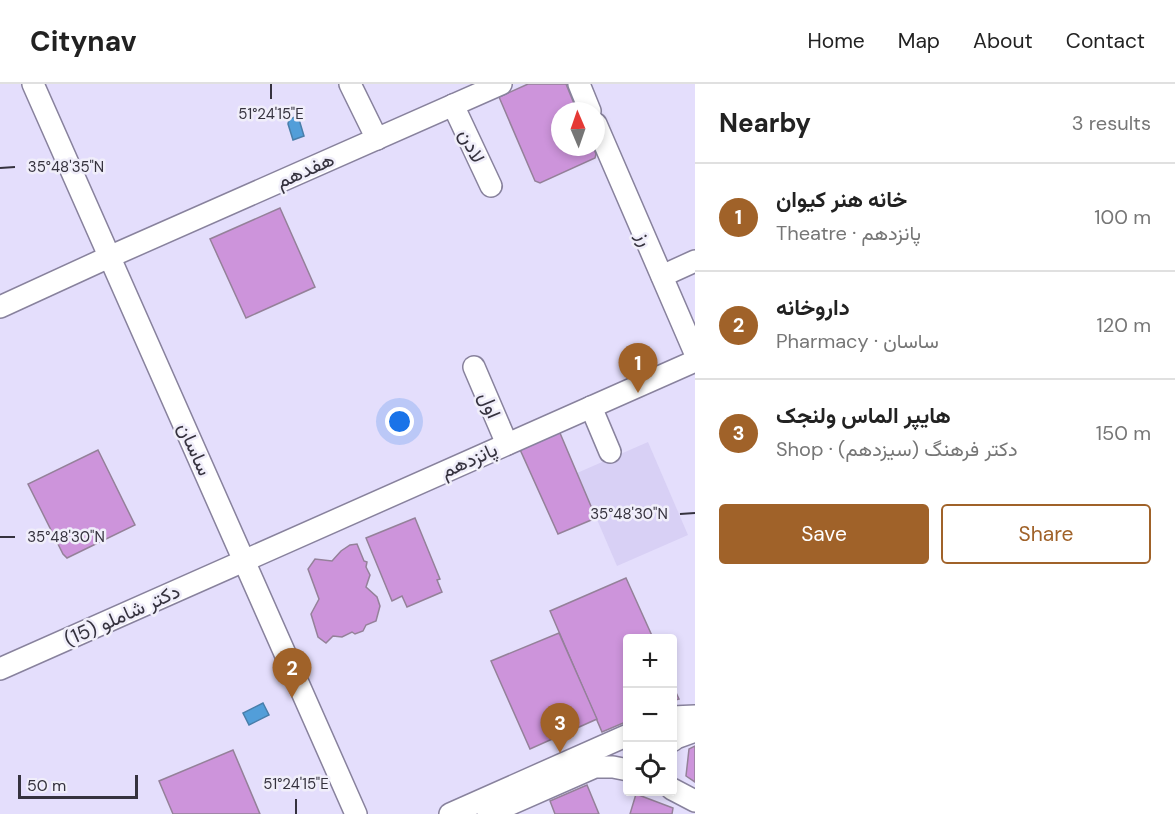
<!DOCTYPE html>
<meta charset="utf-8">
<style>
:root{--surface:#fff;--page:#f2f2f2;--text:#222;--muted:#767676;--line:#e0e0e0;--accent:#a06229}
body{margin:0;font-family:"DM Sans",Vazirmatn,sans-serif;background:var(--page);color:var(--text)}
.controls{position:absolute;right:18px;bottom:18px;display:grid;overflow:hidden;border-radius:6px;box-shadow:0 3px 9px #0003}
.controls button{width:54px;height:54px;display:grid;place-items:center;padding:0;border:0;border-bottom:2px solid var(--line);background:var(--surface);color:var(--text);font:30px sans-serif}
.compass{position:absolute;left:551px;top:18px;width:54px;height:54px;border-radius:50%;background:var(--surface);box-shadow:0 3px 9px #0003;rotate:358deg}
.scale{position:absolute;left:18px;bottom:15px;width:120px;box-sizing:border-box;padding-left:6px;border:3px solid #35323e;border-top:0;font-size:16px;line-height:21px;white-space:nowrap;color:#35323e;-webkit-text-stroke:4px #f0eefa;paint-order:stroke}
.you{position:absolute;left:400px;top:338px;width:21px;height:21px;margin:-15px;border:4px solid #fff;border-radius:50%;background:#1a73e8;box-shadow:0 0 0 9px #1a73e833}
.badge{display:grid;place-items:center;width:39px;height:39px;border-radius:50%;background:var(--accent);color:#fff;font-size:20px;font-weight:700}
.pin{position:absolute;translate:-50% -50px;filter:drop-shadow(0 2px 3px #0008)}
.pin::after{content:'';position:absolute;top:32px;width:21px;height:18px;background:inherit;clip-path:polygon(0 0,100% 0,50% 100%)}
.list{margin:0;padding:0;list-style:none}
h2{display:flex;justify-content:space-between;align-items:center;height:78px;margin:0;padding:0 24px;font-size:26px}
h2 small{font-size:20px;font-weight:400;color:var(--muted)}
.list li{display:grid;grid-template-columns:39px 1fr auto;gap:18px;align-items:center;box-sizing:border-box;height:108px;padding:0 24px;border-top:2px solid var(--line)}
.list b{display:block;font-size:22px;white-space:nowrap}
.list p{margin:0;font-size:20px;white-space:nowrap;color:var(--muted)}
.list em{font-size:20px;font-style:normal;color:var(--muted)}
.actions{display:flex;gap:12px;padding:18px 24px}
.actions a{flex:1;padding:14px 0;border:2px solid var(--accent);border-radius:6px;text-align:center;font-size:21px;color:var(--accent)}
.actions .main{background:var(--accent);color:#fff}
.icon{flex:none;width:33px;height:33px;fill:none;stroke:currentColor;stroke-width:2;stroke-linecap:round;stroke-linejoin:round}
.map{position:relative;flex:none;width:695px;height:730px;overflow:hidden}
header{display:flex;align-items:center;gap:36px;box-sizing:border-box;height:84px;padding:0 30px;background:var(--surface);border-bottom:2px solid var(--line)}
header strong{font-size:28px}
nav{display:flex;gap:33px;margin-inline-start:auto;font-size:21px}
main{display:flex}
aside{flex:1;background:var(--surface)}
.map>svg:first-child{display:block}
</style>
<header>
<strong>Citynav</strong>
<nav><a>Home</a><a>Map</a><a>About</a><a>Contact</a></nav>
</header>
<main>
<div class="map">
<svg width="695" height="730" viewBox="0 0 695 730">
<rect width="100%" height="100%" fill="#e4defc"/>
<path fill="#d8d0f5" d="M648,358L688,451L617,482L577,389Z"/>
<g fill="#529ed9" stroke="#497eaa" stroke-width="1.5">
<path d="M298,32L304,52L293,56L288,40L289,35Z"/>
<path d="M263,619L269,631L249,641L243,629Z"/>
</g>
<g fill="#cd94db" stroke="#948199" stroke-width="1.5">
<path d="M528,0H566L577,27H560V63H593L596,70L595,74L540,99L535,97L499,13Z"/>
<path d="M280,124L315,203L246,234L210,155Z"/>
<path d="M557,342L596,434L558,450L518,361Z"/>
<path d="M98,366L135,441L67,474L63,470L28,400Z"/>
<path d="M415,434L440,495L437,496L442,508L407,523L402,512L392,517L366,454Z"/>
<path d="M357,460L364,477L367,478L366,483L370,491L366,503L377,513L380,522L376,537L366,541L363,547L355,550L352,548L342,553L333,552L326,559L318,553L311,530L319,515L308,485L315,475L332,477L341,467L350,461Z"/>
<path d="M626,494L653,554H628V637L602,648L550,527Z"/>
<path d="M559,549L597,635L530,665L491,577Z"/>
<path d="M672,600L679,615L672,617Z"/>
<path d="M695,662V698L686,692L689,665Z"/>
<path d="M233,666L260,730H173L159,697Z"/>
<path d="M587,701L599,730H555L550,717Z"/>
<path d="M636,710L673,724L672,730H630Z"/>
</g>
<g fill="none" stroke-linecap="round" stroke-linejoin="round">
<g stroke="#88829d" stroke-width="24">
<g id="minor">
<path d="M33,0L356,730"/>
<path d="M350,0L377,55"/>
<path d="M579,0L590,27"/>
<path d="M453,21L491,102"/>
<path d="M596,40L695,269"/>
<path d="M662,192L695,177"/>
<path d="M0,223L109,173L501,0"/>
<path d="M474,283L507,360"/>
<path d="M591,323L610,368"/>
<path d="M0,585L695,277"/>
<path d="M672,633L695,632"/>
<path d="M672,657L676,654L695,647"/>
<path d="M672,705L695,717"/>
<path d="M450,730L628,651"/>
<path d="M488,730L595,683H613L628,686"/>
</g>
</g>
<use href="#minor" stroke="#fff" stroke-width="21"/>
</g>
<path fill="none" stroke="#35323e" stroke-width="2" d="M271,0V15M0,84L15,83M680,430L695,429M0,453H15M296,715V730"/>
<g text-anchor="middle" stroke-width="5" stroke-linejoin="round" paint-order="stroke">
<g font-size="20" fill="#35323e" stroke="#f0eefa">
<text transform="translate(472 62) rotate(65)" y="7">لادن</text>
<text transform="translate(305 86) rotate(-24)" y="7">هفدهم</text>
<text transform="translate(645 155) rotate(67)" y="7">رز</text>
<text transform="translate(490 321) rotate(67)" y="7">اول</text>
<text transform="translate(195 365) rotate(66)" y="7">ساسان</text>
<text transform="translate(469 376) rotate(-24)" y="7">پانزدهم</text>
<text transform="translate(122 531) rotate(-24)" y="7">دکتر شاملو (15)</text>
</g>
</g>
<g font-size="15" text-anchor="middle" fill="#35323e" stroke="#f0eefa" stroke-width="5" stroke-linejoin="round" paint-order="stroke">
<text x="271" y="35">51°24'15"E</text>
<text x="66" y="88">35°48'35"N</text>
<text x="629" y="435">35°48'30"N</text>
<text x="66" y="458">35°48'30"N</text>
<text x="296" y="705">51°24'15"E</text>
</g>
</svg>
<div class="controls">
<button>+</button>
<button>−</button>
<button><svg class="icon" aria-label="locate" viewBox="0 0 24 24"><circle cx="12" cy="12" r="6"/><path d="M12 2v4M12 18v4M2 12h4M18 12h4"/></svg></button>
</div>
<svg class="compass" viewBox="-18 -18 36 36"><path d="M0-13l5 13h-10z" fill="#e53935"/><path d="M0 13l5-13h-10z" fill="#767676"/></svg>
<div class="scale">50 m</div>
<div class="you"></div>
<div class="pin badge" style="left:638px;top:309px">1</div>
<div class="pin badge" style="left:292px;top:614px">2</div>
<div class="pin badge" style="left:560px;top:669px">3</div>
</div>
<aside>
<h2>Nearby<small>3 results</small></h2>
<ul class="list">
<li><span class="badge">1</span><div><b>خانه هنر کیوان</b><p>Theatre · پانزدهم</p></div><em>100 m</em></li>
<li><span class="badge">2</span><div><b>داروخانه</b><p>Pharmacy · ساسان</p></div><em>120 m</em></li>
<li><span class="badge">3</span><div><b>هایپر الماس ولنجک</b><p>Shop · دکتر فرهنگ (سیزدهم)</p></div><em>150 m</em></li>
</ul>
<div class="actions"><a class="main">Save</a><a>Share</a></div>
</aside>
</main>
